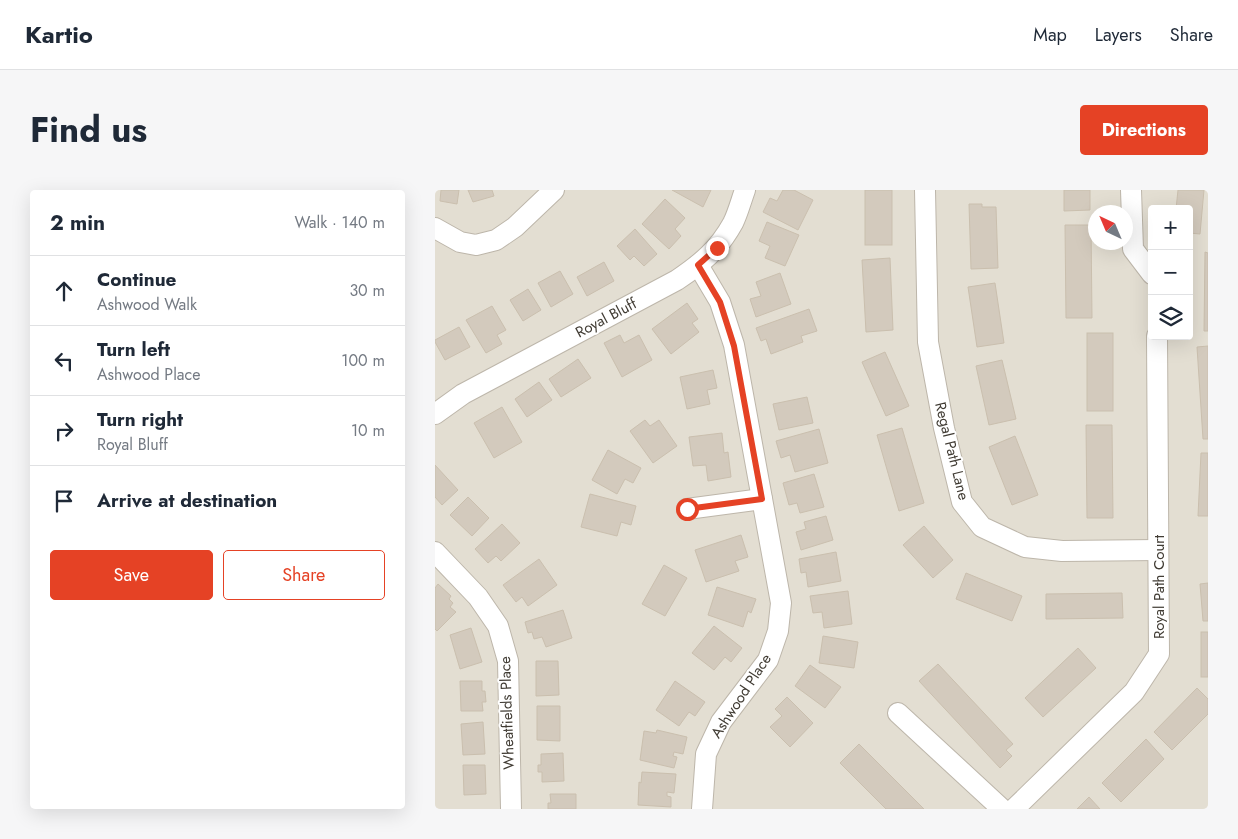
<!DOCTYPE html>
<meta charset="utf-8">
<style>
:root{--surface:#fff;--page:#f6f6f7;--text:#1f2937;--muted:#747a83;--line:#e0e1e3;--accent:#e54225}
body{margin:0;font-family:Jost,sans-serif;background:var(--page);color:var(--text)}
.controls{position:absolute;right:15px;top:15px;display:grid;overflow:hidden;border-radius:5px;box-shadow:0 5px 20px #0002}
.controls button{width:45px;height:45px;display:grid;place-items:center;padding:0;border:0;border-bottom:1px solid var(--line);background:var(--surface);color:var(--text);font:25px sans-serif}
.compass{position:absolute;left:653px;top:15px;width:45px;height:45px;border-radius:50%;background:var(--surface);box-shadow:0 5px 20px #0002;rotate:316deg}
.stop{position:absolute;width:15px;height:15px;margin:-11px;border:4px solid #e54225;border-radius:50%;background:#fff}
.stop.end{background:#e54225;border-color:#fff;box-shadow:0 1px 5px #0008}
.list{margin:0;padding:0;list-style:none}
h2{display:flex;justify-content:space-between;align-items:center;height:65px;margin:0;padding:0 20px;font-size:21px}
h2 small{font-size:16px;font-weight:400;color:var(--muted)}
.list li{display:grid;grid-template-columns:32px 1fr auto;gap:15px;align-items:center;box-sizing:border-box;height:70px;padding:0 20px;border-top:1px solid var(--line)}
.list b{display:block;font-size:19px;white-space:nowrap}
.list p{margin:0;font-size:16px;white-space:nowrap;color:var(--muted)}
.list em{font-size:16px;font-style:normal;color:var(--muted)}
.actions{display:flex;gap:10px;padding:15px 20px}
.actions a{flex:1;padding:11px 0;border:1px solid var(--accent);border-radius:5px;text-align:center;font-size:18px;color:var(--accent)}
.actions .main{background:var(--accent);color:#fff}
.icon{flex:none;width:28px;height:28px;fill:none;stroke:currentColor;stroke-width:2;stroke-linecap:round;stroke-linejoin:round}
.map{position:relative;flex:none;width:773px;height:619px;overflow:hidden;border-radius:5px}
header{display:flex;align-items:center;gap:30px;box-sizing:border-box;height:70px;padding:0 25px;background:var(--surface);border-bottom:1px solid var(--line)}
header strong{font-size:24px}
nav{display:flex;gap:28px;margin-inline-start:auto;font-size:18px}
.intro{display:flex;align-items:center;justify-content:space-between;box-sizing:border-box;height:120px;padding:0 30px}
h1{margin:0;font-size:35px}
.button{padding:12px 22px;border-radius:5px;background:var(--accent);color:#fff;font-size:18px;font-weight:700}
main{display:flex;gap:30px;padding:0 30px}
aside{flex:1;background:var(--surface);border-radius:5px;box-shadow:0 5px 20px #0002}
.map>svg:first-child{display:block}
</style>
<header>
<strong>Kartio</strong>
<nav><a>Map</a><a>Layers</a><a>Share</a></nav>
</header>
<div class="intro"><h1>Find us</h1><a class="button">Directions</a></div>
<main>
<aside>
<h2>2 min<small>Walk · 140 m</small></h2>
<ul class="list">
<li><svg class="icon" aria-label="ahead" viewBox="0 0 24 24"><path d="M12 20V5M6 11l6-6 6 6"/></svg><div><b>Continue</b><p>Ashwood Walk</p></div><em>30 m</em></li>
<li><svg class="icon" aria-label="left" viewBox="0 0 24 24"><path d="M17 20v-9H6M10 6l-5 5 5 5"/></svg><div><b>Turn left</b><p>Ashwood Place</p></div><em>100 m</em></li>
<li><svg class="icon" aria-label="right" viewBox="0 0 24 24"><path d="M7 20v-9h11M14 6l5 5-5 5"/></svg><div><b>Turn right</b><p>Royal Bluff</p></div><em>10 m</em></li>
<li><svg class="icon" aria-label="arrive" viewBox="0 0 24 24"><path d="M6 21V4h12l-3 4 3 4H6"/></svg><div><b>Arrive at destination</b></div></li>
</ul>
<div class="actions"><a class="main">Save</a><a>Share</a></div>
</aside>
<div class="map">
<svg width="773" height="619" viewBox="0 0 773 619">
<rect width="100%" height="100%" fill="#f0ece3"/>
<path fill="#e3ded2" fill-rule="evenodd" d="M0,0H773V619H0ZM717,19H754V146H717ZM660,22H690V52H660Z"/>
<g fill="#d3cabd" stroke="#cabfae">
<path d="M6,0H24L22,14L5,11Z"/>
<path d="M33,0H57L59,6L38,12Z"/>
<path d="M237,0H276L268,17Z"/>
<path d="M348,0H359L378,10L363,40L328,22L335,8L342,11Z"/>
<rect x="430" y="0" width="27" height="55"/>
<path d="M629,0H655V20L629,21Z"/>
<path d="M743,0H769L765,44L754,43V19H741Z"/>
<path d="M230,9L250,28L240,39L246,46L234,59L207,34Z"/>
<path d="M534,14H547V17H561L563,78L536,79Z"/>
<path d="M332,32L364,45L350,76L330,68L335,56L324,51Z"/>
<path d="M630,35H656L657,128H631Z"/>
<path d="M200,39L222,64L209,76L199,66L195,70L182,56Z"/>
<path d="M770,62L773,63V141H769Z"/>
<path d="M455,68L458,140L431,142L427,70Z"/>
<path d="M169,72L179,91L152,106L142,87Z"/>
<path d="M125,81L138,104L116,117L103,93Z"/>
<path d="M345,83L356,114L321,127L315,109L326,106L321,92Z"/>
<path d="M560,93L569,153L542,157L533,97Z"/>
<path d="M93,99L106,120L88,131L75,110Z"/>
<path d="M252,113L263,129L257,133L264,142L236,164L217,139Z"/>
<path d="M57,116L71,140L62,145L67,154L51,163L31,130Z"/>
<path d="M374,119L382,141L366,146L368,152L336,164L331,149L326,151L321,138Z"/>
<path d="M24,137L35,157L10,170L0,152V150Z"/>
<rect x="652" y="143" width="26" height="78"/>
<path d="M185,145L189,153L204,145L217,170L187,187L169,153Z"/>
<path d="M773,156V249H768L762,157Z"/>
<path d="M450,162L474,216L451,226L427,172Z"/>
<path d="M143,169L156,188L126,207L114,189Z"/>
<path d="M567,170L581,229L554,235L541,176Z"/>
<path d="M278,180L282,198L272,200L275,214L252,219L245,187Z"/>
<path d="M104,192L117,210L92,227L80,209Z"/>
<path d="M372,207L378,233L344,240L338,214Z"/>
<path d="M67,217L87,252L59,268L39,233Z"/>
<path d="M210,230L215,236L224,230L242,256L218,273L195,241Z"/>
<path d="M651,235H677L678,328H652Z"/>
<path d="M467,238L489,313L464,321L442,245Z"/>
<path d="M384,239L393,273L360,282L355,265L346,268L341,251Z"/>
<path d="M287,243L289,263L293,262L296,287L273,291L271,275L258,276L254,247Z"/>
<path d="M580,246L603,305L577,315L554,257Z"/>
<path d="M173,260L206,278L198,293L190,289L182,304L157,290Z"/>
<path d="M766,263H773V326H763Z"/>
<path d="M0,275L23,300L7,315L0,307Z"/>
<path d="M379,284L389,317L365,323L362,313L354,315L348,293Z"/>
<path d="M155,304L201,316L196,335L186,332L182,346L146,337Z"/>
<path d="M33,307L54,328L37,346L15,325Z"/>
<path d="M391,326L398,350L366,360L361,342L371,339L369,332Z"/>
<path d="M67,334L85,353L66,371L61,366L53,373L40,359Z"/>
<path d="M489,336L518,370L498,388L468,355Z"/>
<path d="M306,345L313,367L300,371L304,381L271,392L260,360Z"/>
<path d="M401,362L406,391L373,397L371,382L366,383L364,369Z"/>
<path d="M104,369L122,395L93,416L87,407L81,412L68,395Z"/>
<path d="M229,375L252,388L230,426L207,414Z"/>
<path d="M531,383L587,406L577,431L521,409Z"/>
<path d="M773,393V431H768L765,394Z"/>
<path d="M3,394L16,406L14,409L18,413L15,417L21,422L2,441L0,439V398Z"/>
<path d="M282,397L321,409L316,423L313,421L308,437L273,425Z"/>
<path d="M413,401L417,434L389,438L387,422L378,423L375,406Z"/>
<path d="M687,403L688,428L611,429V404Z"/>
<path d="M128,420L137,448L111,457L107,447L99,449L97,442L93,443L90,432Z"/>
<path d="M279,436L307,458L296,472L290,467L279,480L257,463Z"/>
<path d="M36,438L47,472L25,479L15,445Z"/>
<rect x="766" y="442" width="7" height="45"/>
<path d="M388,446L423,452L419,478L384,473Z"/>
<path d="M643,458L661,478L608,527L590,508Z"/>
<path d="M101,471H123L124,505L101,506Z"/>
<path d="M503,474L578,554L571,560L577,566L565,578L484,491Z"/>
<path d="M375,475L406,497L390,518L360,496Z"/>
<path d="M25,491H47V501H50L51,512H47L48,521H26Z"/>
<path d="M240,491L270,512L260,526L254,522L244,536L221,520Z"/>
<path d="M762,498L773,509V524L737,560L719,542Z"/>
<path d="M352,507L378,533L355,557L335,537L347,526L340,519Z"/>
<path d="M102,516H125V551L102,550Z"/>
<path d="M48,532L50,564L28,565L26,534Z"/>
<path d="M222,540L252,547L248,564L239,562L238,566L242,567L239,578L205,570L209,541L221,543Z"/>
<path d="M711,549L729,569L686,612L667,593Z"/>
<path d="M424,554L489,619H451L405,573Z"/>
<path d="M128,563L129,591L107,592V582H103V575H106V564Z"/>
<path d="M28,575H50L51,604L29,605Z"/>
<path d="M207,582L241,584L239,603L232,602V606L236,607V617L203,615L204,592L206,593Z"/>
<path d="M115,604H141V619H113V613H116Z"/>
<path d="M654,607L665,619H642Z"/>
</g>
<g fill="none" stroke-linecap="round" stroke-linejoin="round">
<g stroke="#bdb6aa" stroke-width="22">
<g id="street">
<path d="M490,0L493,152L509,238L527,312L547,337L590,357L627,361L723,360"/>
<path d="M696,0L698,59L717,84"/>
<path d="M0,38L25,52L41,55L61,50L80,37L119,0"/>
<path d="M263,75L285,112L299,155L346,413L343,441L333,470L286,532L271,564L267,619"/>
<path d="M0,224L28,204L242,90C267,73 283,60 298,33C303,23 306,11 310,0"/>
<path d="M252,319L327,309"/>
<path d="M0,362L43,407L63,436L73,471L76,619"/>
<path d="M463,523L567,619"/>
<path d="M579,619L699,502L724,464L722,146"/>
</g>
</g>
<use href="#street" stroke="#fff" stroke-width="20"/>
</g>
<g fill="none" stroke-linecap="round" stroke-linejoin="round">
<path stroke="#e54225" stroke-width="6" d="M252,319L327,309L299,156L285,112L263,75L282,58"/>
</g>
<g text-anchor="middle" stroke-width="4" stroke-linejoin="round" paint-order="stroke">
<g font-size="15" fill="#413c34" stroke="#fff">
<text transform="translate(171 128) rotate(-28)" y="5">Royal Bluff</text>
<text transform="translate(517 261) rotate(76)" y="5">Regal Path Lane</text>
<text transform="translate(724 397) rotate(-90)" y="5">Royal Path Court</text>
<text transform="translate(306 506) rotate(-57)" y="5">Ashwood Place</text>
<text transform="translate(72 523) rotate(-92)" y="5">Wheatfields Place</text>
</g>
</g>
</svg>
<div class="controls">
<button>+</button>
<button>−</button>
<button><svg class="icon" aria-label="layers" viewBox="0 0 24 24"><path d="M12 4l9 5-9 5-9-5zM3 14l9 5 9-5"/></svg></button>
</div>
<svg class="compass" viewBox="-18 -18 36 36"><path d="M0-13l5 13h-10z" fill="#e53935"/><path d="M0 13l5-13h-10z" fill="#747a83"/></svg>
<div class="stop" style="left:252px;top:319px"></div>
<div class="stop end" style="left:282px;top:58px"></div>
</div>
</main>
